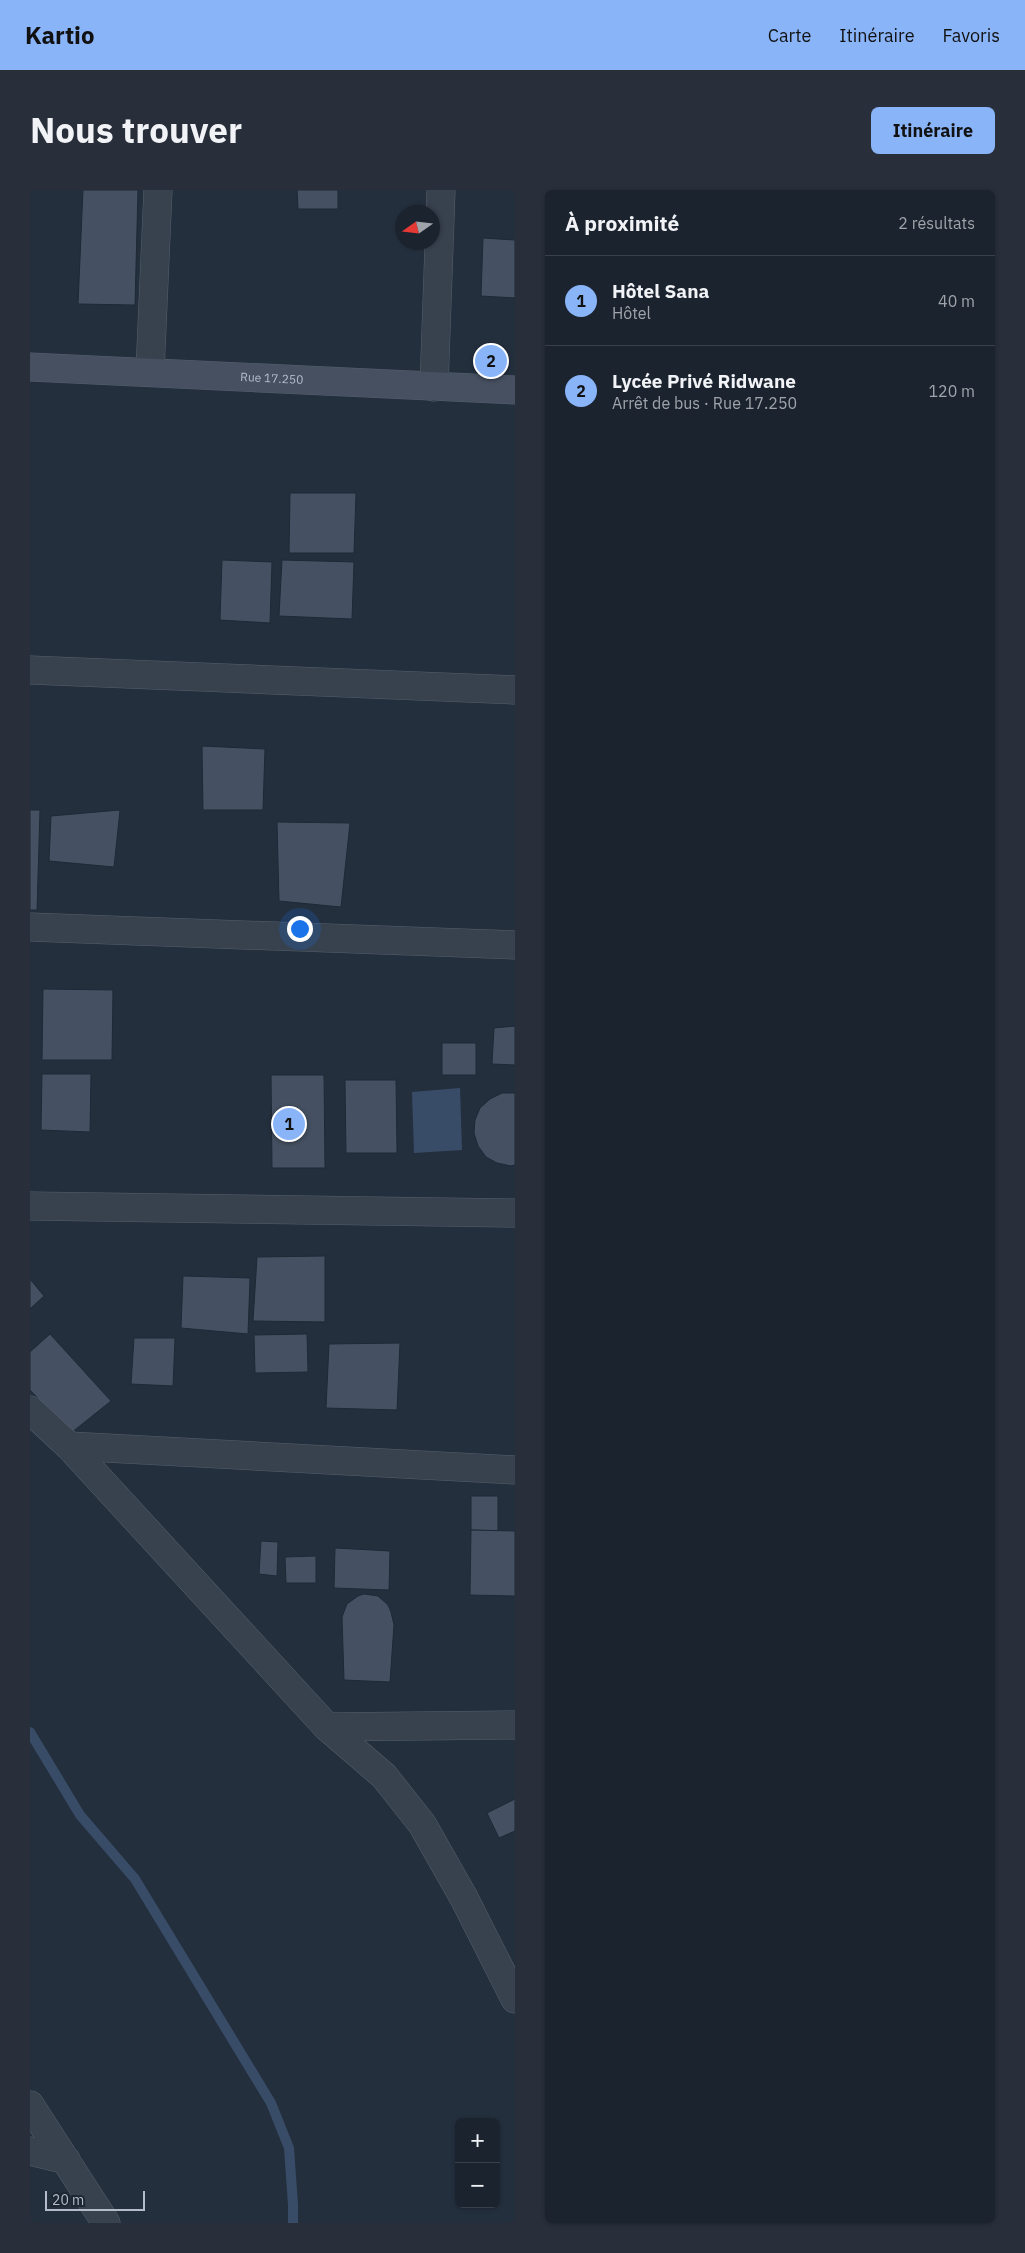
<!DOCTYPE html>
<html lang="fr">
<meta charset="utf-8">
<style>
:root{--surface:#1b232e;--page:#282f3a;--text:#f1f3f6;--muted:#a0a4aa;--line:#39404a;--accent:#8ab4f8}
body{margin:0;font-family:"IBM Plex Sans",sans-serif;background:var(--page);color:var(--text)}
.controls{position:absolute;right:15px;bottom:15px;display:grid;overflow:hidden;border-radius:8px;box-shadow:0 1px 4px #0004}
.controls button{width:45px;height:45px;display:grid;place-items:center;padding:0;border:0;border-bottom:1px solid var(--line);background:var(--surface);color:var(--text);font:25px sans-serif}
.compass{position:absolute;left:365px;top:15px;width:45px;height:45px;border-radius:50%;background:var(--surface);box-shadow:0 1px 4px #0004;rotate:256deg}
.scale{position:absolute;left:15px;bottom:12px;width:100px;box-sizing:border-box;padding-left:5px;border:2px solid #b4bcc9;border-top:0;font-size:14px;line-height:18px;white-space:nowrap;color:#b4bcc9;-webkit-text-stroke:4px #1d2633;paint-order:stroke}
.you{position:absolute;left:269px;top:738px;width:18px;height:18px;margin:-12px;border:4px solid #fff;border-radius:50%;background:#1a73e8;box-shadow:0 0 0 8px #1a73e833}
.badge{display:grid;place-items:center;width:32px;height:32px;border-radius:50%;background:var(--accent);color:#111;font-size:16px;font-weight:700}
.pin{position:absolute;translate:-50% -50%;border:2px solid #fff;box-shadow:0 1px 5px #0006}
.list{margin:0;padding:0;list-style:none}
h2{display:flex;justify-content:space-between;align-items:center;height:65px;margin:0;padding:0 20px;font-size:21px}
h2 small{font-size:16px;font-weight:400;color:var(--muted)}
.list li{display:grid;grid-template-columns:32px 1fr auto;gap:15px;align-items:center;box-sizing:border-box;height:90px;padding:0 20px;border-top:1px solid var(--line)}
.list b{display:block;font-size:19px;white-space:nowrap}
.list p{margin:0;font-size:16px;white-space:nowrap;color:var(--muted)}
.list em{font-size:16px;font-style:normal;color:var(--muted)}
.map{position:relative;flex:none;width:485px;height:2033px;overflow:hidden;border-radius:8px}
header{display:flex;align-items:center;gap:30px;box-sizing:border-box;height:70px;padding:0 25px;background:var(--accent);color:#111}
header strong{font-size:24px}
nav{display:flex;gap:28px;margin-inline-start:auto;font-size:18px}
.intro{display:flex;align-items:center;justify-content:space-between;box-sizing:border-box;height:120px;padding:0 30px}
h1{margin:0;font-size:35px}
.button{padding:12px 22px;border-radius:8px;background:var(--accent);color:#111;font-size:18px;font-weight:700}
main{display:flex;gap:30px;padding:0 30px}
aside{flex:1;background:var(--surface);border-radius:8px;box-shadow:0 1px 4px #0004}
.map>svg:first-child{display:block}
</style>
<header>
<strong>Kartio</strong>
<nav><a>Carte</a><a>Itinéraire</a><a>Favoris</a></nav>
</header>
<div class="intro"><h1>Nous trouver</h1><a class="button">Itinéraire</a></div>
<main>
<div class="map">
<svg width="485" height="2033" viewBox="0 0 485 2033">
<rect width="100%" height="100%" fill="#242f3e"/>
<path fill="#394c67" d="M430,898L432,960L384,963L382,902Z"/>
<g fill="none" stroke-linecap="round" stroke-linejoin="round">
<path stroke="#394c67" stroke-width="10" d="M0,1542L50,1625L105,1689L241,1913L259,1958L263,2015V2033"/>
</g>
<g fill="#455162" stroke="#1f2835">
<path d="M53,0H108L105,115L48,114Z"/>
<path d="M267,0H308V19H268Z"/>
<path d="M453,48L485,50V108L451,106Z"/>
<path d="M260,303H326L324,363H259Z"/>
<path d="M192,370L242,372L240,433L190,430Z"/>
<path d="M252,370L324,372L322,429L249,426Z"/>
<path d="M172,556L235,559L233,620H173Z"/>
<path d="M0,620H10L7,720H0Z"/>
<path d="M90,620L84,677L19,671L21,626Z"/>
<path d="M247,632L320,633L311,717L249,711Z"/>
<path d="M13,799L83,800L82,870H12Z"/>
<path d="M485,836V875L462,874L464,838Z"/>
<rect x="412" y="853" width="34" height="32"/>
<path d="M12,884H61L60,942L11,940Z"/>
<path d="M241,885H294L295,978H242Z"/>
<path d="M315,890H366L367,963H316Z"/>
<path d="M472,903H485V975L481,976L467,973L456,967L448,956L444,943L445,930L450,918L460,909Z"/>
<path d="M295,1066V1132L223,1131L227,1067Z"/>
<path d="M153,1086L220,1088L218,1144L151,1138Z"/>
<path d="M0,1089L14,1106L0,1119Z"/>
<path d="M20,1144L81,1211L41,1243L0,1200V1162Z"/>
<path d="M277,1144L278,1182L225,1183L224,1145Z"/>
<path d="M104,1148H145L143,1196L101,1194Z"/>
<path d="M370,1153L367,1220L296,1218L299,1154Z"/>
<path d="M441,1306H468V1341L441,1340Z"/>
<path d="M441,1340L485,1341V1406L440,1405Z"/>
<path d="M231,1351L248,1352L247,1386L229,1384Z"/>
<path d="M305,1358L360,1361L359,1400L304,1398Z"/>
<path d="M286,1366V1393H256L255,1367Z"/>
<path d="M334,1404L348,1406L358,1415L361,1422L364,1435L360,1492L314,1490L312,1427L317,1414L328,1406Z"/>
<path d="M485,1609V1641L469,1648L457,1623Z"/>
</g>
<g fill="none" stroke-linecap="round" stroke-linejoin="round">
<g stroke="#565f6c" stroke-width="29">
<g id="street">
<path d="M120,182L128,0"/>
<path d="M404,197L411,0"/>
<path d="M0,480L485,500"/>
<path d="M0,737L485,755"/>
<path d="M0,1016L485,1023"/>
<path d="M0,1220L39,1256L297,1537L354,1586L392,1634L434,1708L485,1809"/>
<path d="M39,1256L485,1280"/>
<path d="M297,1537L485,1535"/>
<path d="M0,1915L76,2033"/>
<path d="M0,1961L36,1970"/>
</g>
</g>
<g stroke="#565f6c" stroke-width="29">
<g id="secondary">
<path id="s1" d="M0,177L485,200"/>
</g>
</g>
<use href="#street" stroke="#38414e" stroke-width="28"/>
<use href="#secondary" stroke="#465061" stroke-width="28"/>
</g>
<g text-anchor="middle" stroke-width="4" stroke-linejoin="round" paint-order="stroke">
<g font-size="12" fill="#b4bcc9" stroke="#1d2633">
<text dy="4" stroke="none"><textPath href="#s1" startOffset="242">Rue 17.250</textPath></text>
</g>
</g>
</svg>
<div class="controls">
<button>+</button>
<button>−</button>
</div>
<svg class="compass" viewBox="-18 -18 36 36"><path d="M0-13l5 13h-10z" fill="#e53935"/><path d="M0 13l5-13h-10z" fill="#a0a4aa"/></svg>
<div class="scale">20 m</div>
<div class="you"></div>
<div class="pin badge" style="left:259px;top:934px">1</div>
<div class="pin badge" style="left:461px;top:171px">2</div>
</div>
<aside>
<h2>À proximité<small>2 résultats</small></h2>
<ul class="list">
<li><span class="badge">1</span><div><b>Hôtel Sana</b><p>Hôtel</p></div><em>40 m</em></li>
<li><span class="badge">2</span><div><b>Lycée Privé Ridwane</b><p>Arrêt de bus · Rue 17.250</p></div><em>120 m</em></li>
</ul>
</aside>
</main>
